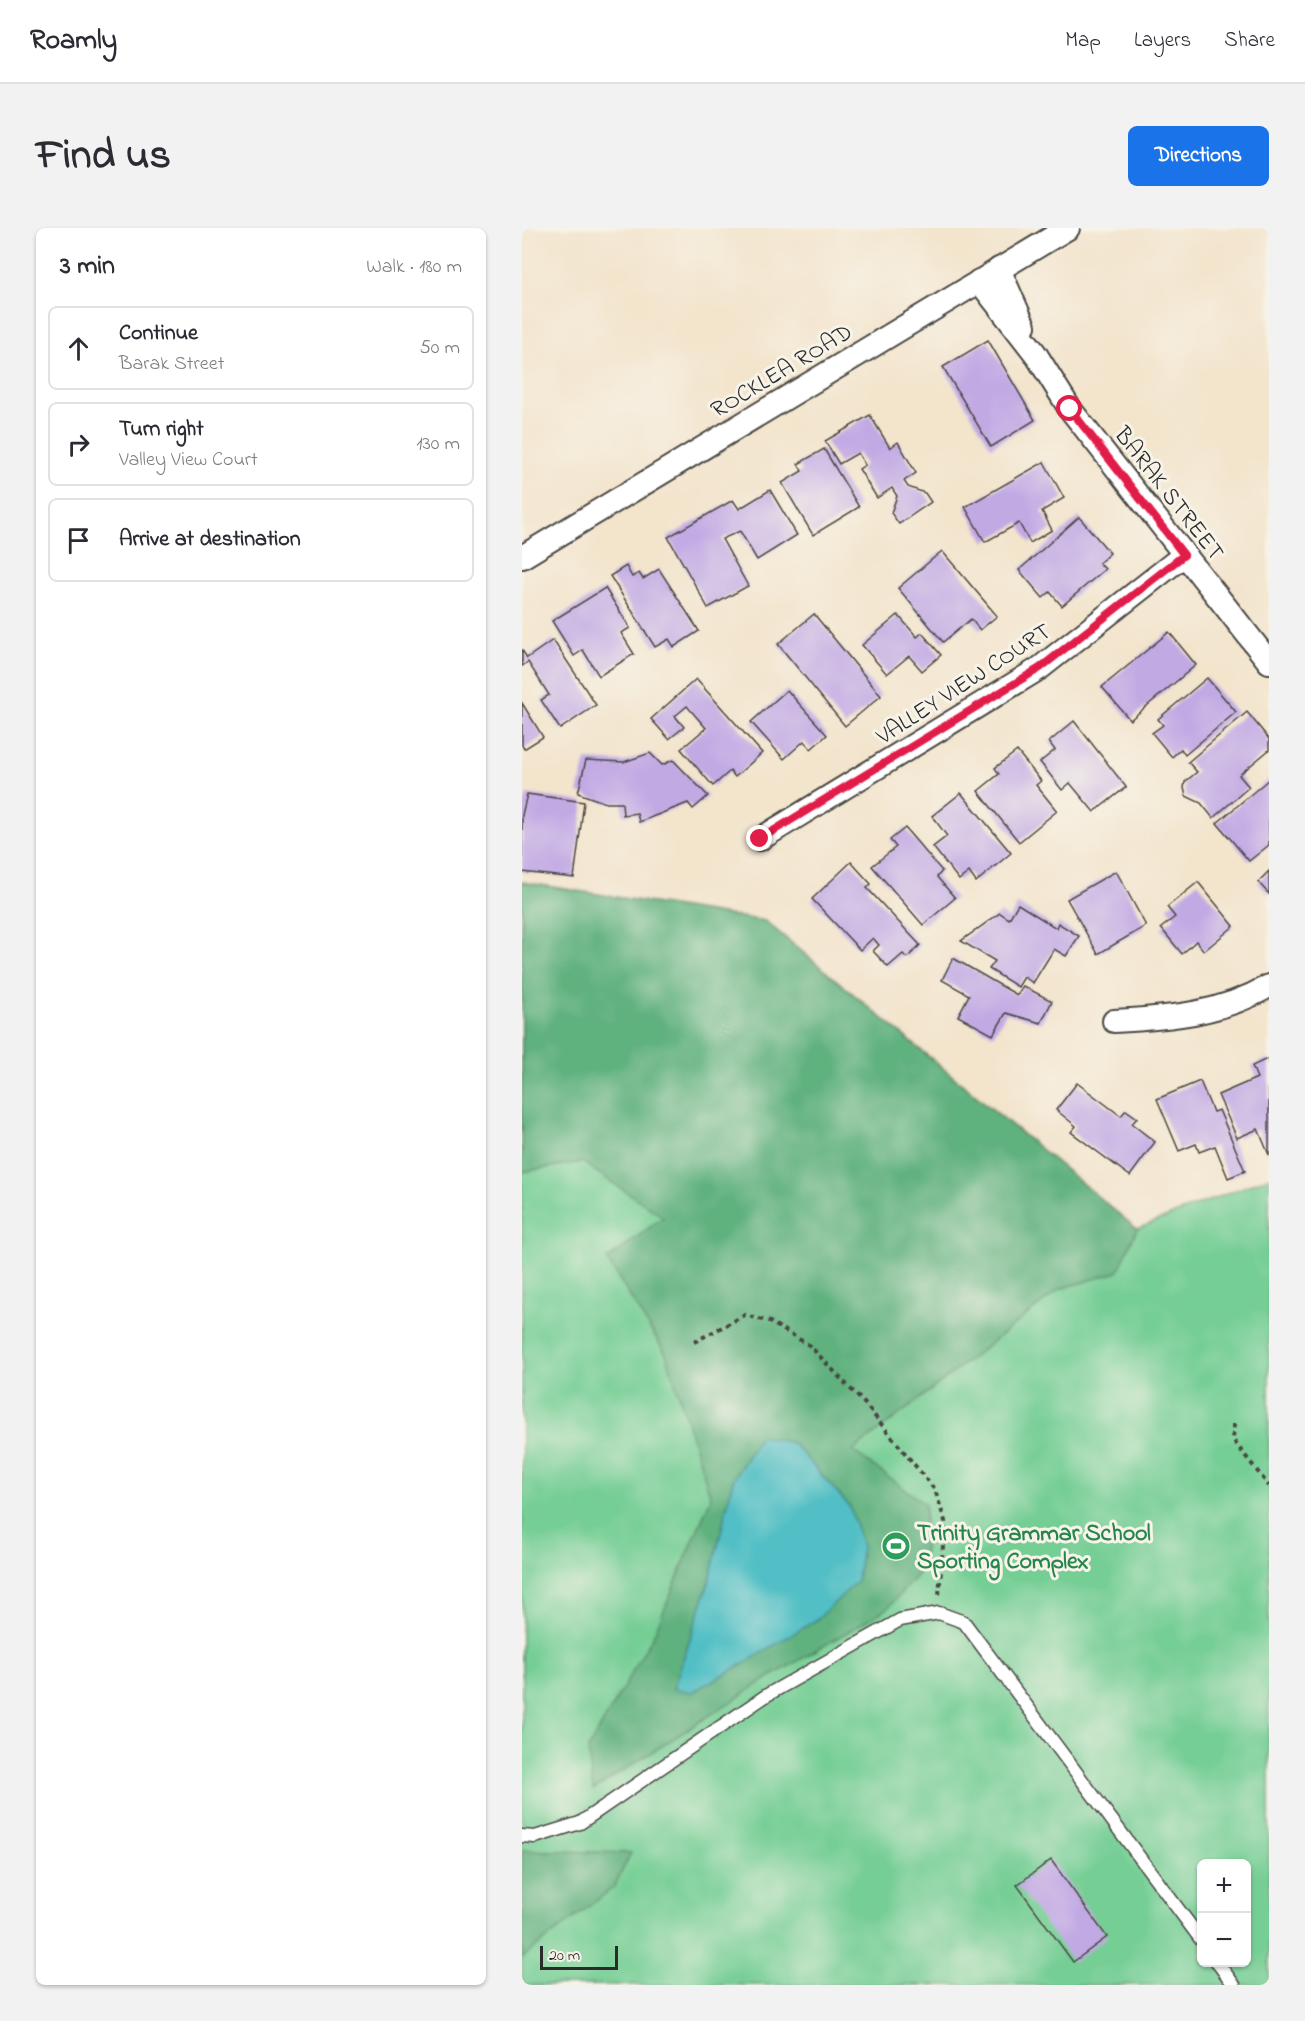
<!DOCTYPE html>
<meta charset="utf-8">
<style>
:root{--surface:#fff;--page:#f2f2f3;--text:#2b2b33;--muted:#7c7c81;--line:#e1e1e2;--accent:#1a73e8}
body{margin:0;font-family:"Indie Flower",sans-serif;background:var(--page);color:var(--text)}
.controls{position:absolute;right:18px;bottom:18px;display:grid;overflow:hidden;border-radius:9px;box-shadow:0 2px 4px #0004}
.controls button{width:54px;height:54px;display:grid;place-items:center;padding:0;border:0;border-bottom:2px solid var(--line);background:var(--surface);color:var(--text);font:30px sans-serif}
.scale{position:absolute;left:18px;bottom:15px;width:78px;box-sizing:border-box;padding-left:6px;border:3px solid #2b2b2b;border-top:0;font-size:16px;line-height:21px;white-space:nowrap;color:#2b2b2b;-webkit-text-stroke:4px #f7f3e8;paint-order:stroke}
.stop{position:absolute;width:18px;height:18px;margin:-14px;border:4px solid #e11d48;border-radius:50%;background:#fff}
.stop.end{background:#e11d48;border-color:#fff;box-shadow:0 2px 6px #0008}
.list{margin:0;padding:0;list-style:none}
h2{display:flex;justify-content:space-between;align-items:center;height:78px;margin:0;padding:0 24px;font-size:26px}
h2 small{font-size:20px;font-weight:400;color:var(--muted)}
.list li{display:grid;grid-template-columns:39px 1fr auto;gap:18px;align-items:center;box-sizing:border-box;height:84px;margin:0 12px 12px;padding:0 12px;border:2px solid var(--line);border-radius:9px}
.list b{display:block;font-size:22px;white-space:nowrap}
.list p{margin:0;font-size:20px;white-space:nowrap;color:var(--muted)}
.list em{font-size:20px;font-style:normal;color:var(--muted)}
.icon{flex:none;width:33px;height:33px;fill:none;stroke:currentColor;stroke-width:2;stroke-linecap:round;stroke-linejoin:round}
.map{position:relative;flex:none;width:747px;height:1757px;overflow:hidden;border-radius:9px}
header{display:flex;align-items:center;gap:36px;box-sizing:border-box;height:84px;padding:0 30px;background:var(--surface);border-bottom:2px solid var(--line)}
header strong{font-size:28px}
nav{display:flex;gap:33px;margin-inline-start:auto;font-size:21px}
.intro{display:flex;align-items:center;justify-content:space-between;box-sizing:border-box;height:144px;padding:0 36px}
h1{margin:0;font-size:42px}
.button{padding:15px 27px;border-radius:9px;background:var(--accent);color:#fff;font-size:21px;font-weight:700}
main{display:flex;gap:36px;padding:0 36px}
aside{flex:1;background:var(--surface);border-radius:9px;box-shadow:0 2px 4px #0004}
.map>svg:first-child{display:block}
</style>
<header>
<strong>Roamly</strong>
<nav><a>Map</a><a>Layers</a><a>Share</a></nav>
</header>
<div class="intro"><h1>Find us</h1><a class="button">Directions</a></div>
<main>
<aside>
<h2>3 min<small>Walk · 180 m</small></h2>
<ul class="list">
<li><svg class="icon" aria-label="ahead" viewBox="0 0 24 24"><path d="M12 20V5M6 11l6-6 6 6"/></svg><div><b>Continue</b><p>Barak Street</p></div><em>50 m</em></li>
<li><svg class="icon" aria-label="right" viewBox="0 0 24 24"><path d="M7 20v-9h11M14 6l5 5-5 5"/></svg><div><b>Turn right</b><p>Valley View Court</p></div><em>130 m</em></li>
<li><svg class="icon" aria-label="arrive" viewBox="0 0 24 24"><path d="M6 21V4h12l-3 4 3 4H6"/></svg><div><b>Arrive at destination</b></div></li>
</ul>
</aside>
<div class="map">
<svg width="747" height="1757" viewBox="0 0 747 1757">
<rect width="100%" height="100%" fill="#f7f3e8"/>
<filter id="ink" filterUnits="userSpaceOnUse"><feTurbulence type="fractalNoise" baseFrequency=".0167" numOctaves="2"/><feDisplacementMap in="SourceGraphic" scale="12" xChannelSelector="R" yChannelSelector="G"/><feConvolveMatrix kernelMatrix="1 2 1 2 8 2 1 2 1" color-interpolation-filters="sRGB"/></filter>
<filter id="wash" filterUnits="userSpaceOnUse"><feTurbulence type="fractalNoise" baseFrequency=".008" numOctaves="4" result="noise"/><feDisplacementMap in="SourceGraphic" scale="24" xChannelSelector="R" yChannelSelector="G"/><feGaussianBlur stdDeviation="1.35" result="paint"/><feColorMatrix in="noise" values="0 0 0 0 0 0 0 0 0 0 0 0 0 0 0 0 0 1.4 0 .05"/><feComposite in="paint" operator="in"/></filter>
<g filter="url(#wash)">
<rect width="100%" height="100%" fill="#f3e4cc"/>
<path fill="#74ce94" stroke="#507c60" stroke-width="1.5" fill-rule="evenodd" d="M0,654L243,693L615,1001L747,949V1757H0ZM680,1636H724V1734H680Z"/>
<g fill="#5fb17e" stroke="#456e54" stroke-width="1.5">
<path d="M0,654L243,693L615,1001L596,1044L538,1061L331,1223L403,1276L402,1339L365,1381L243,1452L71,1562L66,1521L132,1406L189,1270L144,1126L85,1032L141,989L60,934L0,944Z"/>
<path d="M0,1622L109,1625L92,1659L0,1730Z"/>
</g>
<path fill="#51bfc5" stroke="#3e7578" stroke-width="1.5" d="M238,1208L271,1215L328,1279L340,1318L335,1353L296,1391L221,1436L170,1464L151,1461L188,1351L211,1252Z"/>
<g id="blocks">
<g fill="#c1a9e4">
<path d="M466,112L513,192L469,219L421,139Z"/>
<path d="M348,187L368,220L376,214L394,245L382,253L386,259L403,265L409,274L377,296L369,285L375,268L370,260L355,270L337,241L343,237L336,225L317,236L303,213Z"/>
<path d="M302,221L337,279L291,307L260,255L280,243L276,236Z"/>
<path d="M522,234L542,270L520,283L530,302L508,315L497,295L463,314L443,279Z"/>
<path d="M248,262L275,307L235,332L218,303L200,311L226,358L186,380L146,309L211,272L217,281Z"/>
<path d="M557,289L588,325L577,335L583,341L540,378L528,364L521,370L497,342Z"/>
<path d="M420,323L475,388L458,402L449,391L421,414L376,360Z"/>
<path d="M104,338L110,349L117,345L121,351L137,341L177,403L152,419L147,411L133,419L88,348Z"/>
<path d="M83,360L108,400L99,405L112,426L77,448L61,422L52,428L30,393Z"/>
<path d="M292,386L359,468L323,498L256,416Z"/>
<path d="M376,387L395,409L400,405L419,427L400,443L387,428L365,446L340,417Z"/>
<path d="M647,404L674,437L608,492L580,459Z"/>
<path d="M31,412L74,477L38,501L19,472L27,467L6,434L0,438V422L5,430Z"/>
<path d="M685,450L714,484L663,527L659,521L650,529L630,505L641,497L636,491Z"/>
<path d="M174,451L240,525L213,549L208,543L191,558L159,521L184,500L165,478L153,488L162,499L147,511L129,491Z"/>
<path d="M265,462L305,507L289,521L282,513L262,531L229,494Z"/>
<path d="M0,475L21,509L2,521L0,517Z"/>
<path d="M725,484L747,511V522L717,547L727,559L691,590L679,575L664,568L662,560L663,554L675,544L666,534Z"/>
<path d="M552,493L604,559L572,584L548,555L540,562L518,534L533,522L527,514Z"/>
<path d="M495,523L519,553L514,557L535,583L497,614L456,563L477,546L473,540Z"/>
<path d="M128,525L140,537L151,532L186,568L171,581L166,575L117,594L115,585L101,587L100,575H84L56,565L64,532L102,534Z"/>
<path d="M747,551V617L727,633L695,595Z"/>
<path d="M439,565L489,625L454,654L447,644L437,652L411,619L425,608L410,588Z"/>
<path d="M5,566L62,574L52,650L0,644V587Z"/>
<path d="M383,600L420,643L415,649L433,670L401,697L350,638L374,619L368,612Z"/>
<path d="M329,634L349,656L345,660L398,717L385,730L381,726L366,739L351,723L357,717L351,710L338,722L290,671Z"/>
<path d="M594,643L624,698L576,726L545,671Z"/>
<path d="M747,643V666L736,654Z"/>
<path d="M676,654L712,698L682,723L674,713L660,726L639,700L653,689L645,679Z"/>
<path d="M496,676L534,700L536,695L557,708L544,728L532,721L511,755L502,749L496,759L467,741L473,733L439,713L478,685L487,691Z"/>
<path d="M431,730L495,767L501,758L530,773L519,795L484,785L471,807L436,788L447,767L420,752Z"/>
<path d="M747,830V927L736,901L715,910L696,867L735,850L730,838Z"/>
<path d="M678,853L691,884L697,882L723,943L706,950L693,918L677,924L674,916L657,923L635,871Z"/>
<path d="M555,855L599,888L604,882L615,890L610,896L633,914L608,948L549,904L554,898L534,882Z"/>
<path d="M529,1632L585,1709L551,1734L495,1657Z"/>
</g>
</g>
</g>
<g filter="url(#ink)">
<use href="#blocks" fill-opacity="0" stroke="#494743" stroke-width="1.5"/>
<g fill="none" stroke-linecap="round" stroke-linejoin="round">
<g stroke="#494743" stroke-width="15">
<g id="lane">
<path d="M0,1608L13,1609L58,1595L245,1467L378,1392L417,1385L442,1394L680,1713"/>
<path d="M695,1734L712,1757"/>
</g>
</g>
<g stroke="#494743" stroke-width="26">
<g id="street">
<path d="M477,41L502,98"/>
<path d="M457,53L513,125L548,181L747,434"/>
<path d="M0,329L546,0"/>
<path d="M238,611L518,440L662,327"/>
<path d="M592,793C647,790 699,786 747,758"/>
</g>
</g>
<g stroke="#494743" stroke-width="4" stroke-dasharray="4.5 4.5" stroke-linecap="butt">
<path d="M172,1114L223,1087L248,1094L287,1117L343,1176L413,1262L423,1293L417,1367"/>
<path d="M712,1196L711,1212L747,1258"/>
</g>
<use href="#lane" stroke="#fff" stroke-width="12"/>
<use href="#street" stroke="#fff" stroke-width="22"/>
</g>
</g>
<g fill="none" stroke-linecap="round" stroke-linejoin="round" filter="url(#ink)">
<path stroke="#e11d48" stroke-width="8" d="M238,611L518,440L662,327L548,181"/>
</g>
<defs>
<g id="stadium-disc" transform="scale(1.5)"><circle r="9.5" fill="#2e9e5b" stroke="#f7f3e8"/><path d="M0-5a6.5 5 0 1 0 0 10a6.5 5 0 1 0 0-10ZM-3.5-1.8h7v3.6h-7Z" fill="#fff"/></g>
</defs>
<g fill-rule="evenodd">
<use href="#stadium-disc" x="374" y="1318"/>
</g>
<g text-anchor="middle" stroke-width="6" stroke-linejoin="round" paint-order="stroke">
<g font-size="24" fill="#2b2b2b" stroke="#f7f3e8">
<text transform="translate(259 142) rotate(-31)" y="8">ROCKLEA ROAD</text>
<text transform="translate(648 265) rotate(52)" y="8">BARAK STREET</text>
<text transform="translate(441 455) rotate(-33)" y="8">VALLEY VIEW COURT</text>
</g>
<g font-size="24" font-weight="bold" fill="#27864d" stroke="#f7f3e8" text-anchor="start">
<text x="395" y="1312">Trinity Grammar School<tspan x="395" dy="28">Sporting Complex</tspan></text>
</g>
</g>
</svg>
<div class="controls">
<button>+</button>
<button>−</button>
</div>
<div class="scale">20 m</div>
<div class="stop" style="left:548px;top:181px"></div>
<div class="stop end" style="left:238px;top:611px"></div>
</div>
</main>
